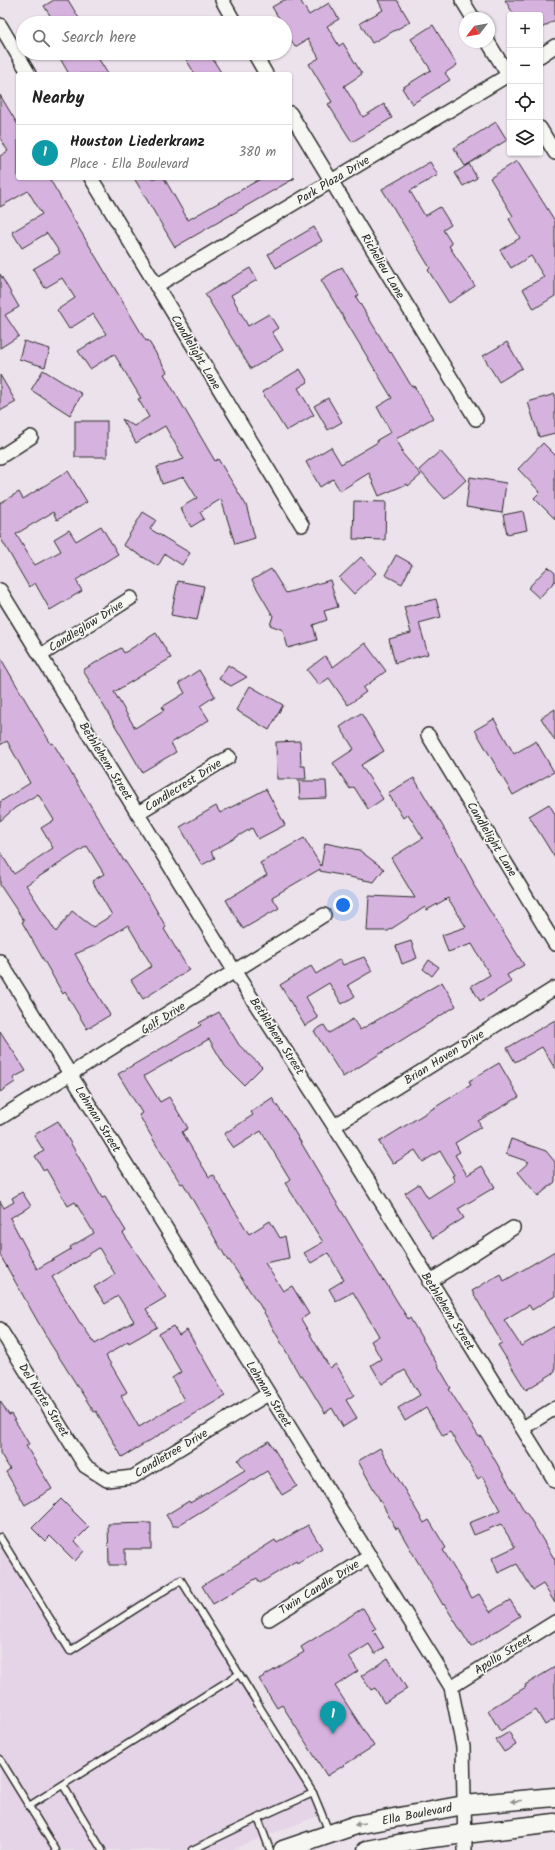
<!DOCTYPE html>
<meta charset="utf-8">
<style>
:root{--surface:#fff;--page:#f2f2f2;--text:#222;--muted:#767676;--line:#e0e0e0;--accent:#111827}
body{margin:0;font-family:Kalam,sans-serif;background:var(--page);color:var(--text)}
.controls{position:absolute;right:12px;top:12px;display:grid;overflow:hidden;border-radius:4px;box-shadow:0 1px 3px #0004}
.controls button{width:36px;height:36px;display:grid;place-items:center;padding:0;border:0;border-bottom:1px solid var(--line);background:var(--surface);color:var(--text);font:20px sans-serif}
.compass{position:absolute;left:459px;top:12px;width:36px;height:36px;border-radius:50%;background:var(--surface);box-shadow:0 1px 3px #0004;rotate:239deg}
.you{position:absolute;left:343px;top:905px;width:14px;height:14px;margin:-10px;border:3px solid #fff;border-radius:50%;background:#1a73e8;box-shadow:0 0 0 6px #1a73e833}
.badge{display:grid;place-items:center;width:26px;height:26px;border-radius:50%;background:var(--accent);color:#fff;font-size:13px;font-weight:700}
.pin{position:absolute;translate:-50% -33px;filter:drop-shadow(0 1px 2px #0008)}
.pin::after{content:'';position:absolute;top:21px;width:14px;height:12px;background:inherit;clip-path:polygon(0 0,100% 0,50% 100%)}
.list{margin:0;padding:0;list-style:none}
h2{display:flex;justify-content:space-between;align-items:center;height:52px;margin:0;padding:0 16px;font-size:17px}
h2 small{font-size:13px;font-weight:400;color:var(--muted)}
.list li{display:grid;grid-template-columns:26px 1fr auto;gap:12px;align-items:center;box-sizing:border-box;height:56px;padding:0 16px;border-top:1px solid var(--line)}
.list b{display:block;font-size:15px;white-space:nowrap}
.list p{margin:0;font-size:13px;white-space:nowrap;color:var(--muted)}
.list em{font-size:13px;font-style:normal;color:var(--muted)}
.icon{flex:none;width:22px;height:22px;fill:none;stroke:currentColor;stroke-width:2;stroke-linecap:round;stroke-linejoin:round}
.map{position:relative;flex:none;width:555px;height:1850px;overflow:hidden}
.search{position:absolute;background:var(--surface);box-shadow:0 1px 3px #0004;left:16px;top:16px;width:276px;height:44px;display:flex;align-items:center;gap:10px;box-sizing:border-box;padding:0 14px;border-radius:22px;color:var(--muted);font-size:15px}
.panel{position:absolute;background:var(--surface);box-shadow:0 1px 3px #0004;left:16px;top:72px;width:276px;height:108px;border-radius:4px}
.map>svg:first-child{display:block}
</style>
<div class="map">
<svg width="555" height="1850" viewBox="0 0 555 1850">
<rect width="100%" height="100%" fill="#ece2ec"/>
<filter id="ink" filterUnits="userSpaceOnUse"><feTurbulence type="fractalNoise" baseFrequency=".025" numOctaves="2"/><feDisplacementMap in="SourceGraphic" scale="8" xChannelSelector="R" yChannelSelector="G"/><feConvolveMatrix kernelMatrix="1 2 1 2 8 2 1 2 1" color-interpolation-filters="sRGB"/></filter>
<g filter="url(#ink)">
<path fill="#e5d4e8" d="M0,1529L70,1644L181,1573L328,1812L230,1850H0Z"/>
<g fill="#d6b3de" stroke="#2b2b2b" fill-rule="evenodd">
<path d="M54,0H68L82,23H55L44,6Z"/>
<path d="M284,0H300L309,15L329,3L339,19L327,26L339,46L343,43L362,74L344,86L363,117L384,104L392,118L352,142L328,104L332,102L309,64L319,58L308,39L295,47L285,29V23H282L272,7Z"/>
<path d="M378,0H397L410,22L372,43L360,23L383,10Z"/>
<path d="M505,0H555V20L540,29V15H514Z"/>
<path d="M433,25L457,65L445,73L450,80L412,104L402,88L431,70L411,39Z"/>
<path d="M57,53H95L108,74H69Z"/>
<path d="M182,53H209L222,74H195Z"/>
<path d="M0,95L18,125V178H49L146,341L148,340L167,372L164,374L215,461L218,459L246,505L255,538L235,544L221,499L200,512L204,519L191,527L180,508L197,498L184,477L162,484L157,467L184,459L166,428L165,426L136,443L122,419L134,426L149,417L138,399L141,398L114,354L90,369L78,351L106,334L93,314L69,329L57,310L75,298L62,278L45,288L33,269L60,253L47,233L22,248L12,232L42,214L28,191L0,207V156L8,151L0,138Z"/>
<path d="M496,122L507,140L465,166L454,148Z"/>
<path d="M517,161L555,221V296L534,309L523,289L544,277L531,256L511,268L500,250L520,238L509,219L513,216L490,178Z"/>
<path d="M430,162L438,175L410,191L425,216L440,207L451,225L443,230L452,244L449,246L475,286L449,303L428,270L430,268L382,189Z"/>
<path d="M469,164L477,178L463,186L455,173Z"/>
<path d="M134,178H164L188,220L262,178H295L175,247Z"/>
<path d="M314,227L322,241L276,268L268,254Z"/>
<path d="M342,267L359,295L356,297L390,353L391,352L412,387L414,386L433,418L396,439L403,451L401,452L421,475L408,486L407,484L379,496L369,473L340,491L333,479L320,487L306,462L331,447L341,464L378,442L377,440L391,432L377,407L392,398L321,280Z"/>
<path d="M250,268L257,280L231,295L248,326L269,314L278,328L272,332L283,350L251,369L205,294Z"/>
<path d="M0,274L19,307L5,315L19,336L0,348Z"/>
<path d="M24,341L50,349L45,367L19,359Z"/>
<path d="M507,342L522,368L499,382L483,356Z"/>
<path d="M300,369L308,382L298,388L314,415L286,431L262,392Z"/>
<path d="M43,370L82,394L70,415L31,390Z"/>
<path d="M0,375L16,402L0,411Z"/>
<path d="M555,394V433L539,437L528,402Z"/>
<path d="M328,398L342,422L328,430L314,406Z"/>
<rect x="75" y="421" width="32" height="36"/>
<path d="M543,443L555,455V519L534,498L540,492L518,469Z"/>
<path d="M440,451L466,480L445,499L419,470Z"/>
<path d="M68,471L87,502L57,520L53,512L16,534L31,559L35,565L61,551L54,539L69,530L76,541L101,526L118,554L76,580L82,591L50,610L35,583L29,587L0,537V503L19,492L23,499Z"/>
<path d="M470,477L506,483L502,513L466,507Z"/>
<path d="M354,501L386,502L385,540L353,539Z"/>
<path d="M523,511L527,530L507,534L503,515Z"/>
<path d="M143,512L156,520L150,529L190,553L182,565L165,554L158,566L123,545Z"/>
<path d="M396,555L412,564L402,584L385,575Z"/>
<path d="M361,557L376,573L354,594L339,578Z"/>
<path d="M548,567L555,573V581L539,598L528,588Z"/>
<path d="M271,569L286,593L330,580L338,607L324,611L327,620L313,625L317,640L288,648L283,630L270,625L273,616L252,580Z"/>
<path d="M178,581L204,586L197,620L171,615Z"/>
<path d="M436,599L441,617L419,623L428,654L395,663L389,639L411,633L404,607Z"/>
<path d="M156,633L171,658L114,692L135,728L164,710L162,707L185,693L179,683L199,670L215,696L200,706L209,720L171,743L176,752L142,772L83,670L121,648L124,653Z"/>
<path d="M365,643L386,671L363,688L366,692L348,705L329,678L319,685L307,670L325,656L333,667Z"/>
<path d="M0,657L51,744L53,743L124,861H125L150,899L166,927L164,929L189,970L143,999L131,980L152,966L128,925L94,946L75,954L89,978L88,979L110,1015L87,1029L65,992L63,994L22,922L24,921L0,885V852L14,874L53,848L41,828L54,820L38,794L15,808L0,821V802L30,783L7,741L0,745ZM87,846L104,874L92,881L112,915L93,927L72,911L56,932L26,885Z"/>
<path d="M228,665L247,677L231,686L219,679Z"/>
<path d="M250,686L283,705L269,730L236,710Z"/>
<path d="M555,709V741L541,718Z"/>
<path d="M361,713L384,751L361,765L383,799L368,809L354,787L350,789L333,763L354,749L340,727Z"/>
<path d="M494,719L514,754L536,741L554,772L513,795L475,730Z"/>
<path d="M300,741L301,766H305L306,779H277L276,742Z"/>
<path d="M414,778L451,840L474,883L473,884L524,965L507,975L511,982L480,1001L471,986L490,975L472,944L448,952L442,935L466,927L448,898L427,910L425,907L388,931H367L369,896L415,898L391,858L423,838L408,814L403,818L388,793Z"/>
<path d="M299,781H326L327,798L300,799Z"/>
<path d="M266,789L285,825L258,839L252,828L211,852L215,858L202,865L180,827L216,806L220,813Z"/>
<path d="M549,804L555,814V858L529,816Z"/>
<path d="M304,838L321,866L325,843L359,850L384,869L374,882L320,871V869L272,897L279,908L243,929L226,900L267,875L260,863Z"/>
<path d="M411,941L417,958L402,964L396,946Z"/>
<path d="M364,957L372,971L348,985L355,996L342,1004L329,983L306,997L318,1018L305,1026L280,985L311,966L316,974L340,959L343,965Z"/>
<path d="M429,960L439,967L432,976L423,969Z"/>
<path d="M442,982L456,1006L343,1077L314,1031L324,1025L329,1033L353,1019L360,1030Z"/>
<path d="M219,1012L239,1045L262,1067L244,1085L225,1066L209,1039L144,1076L160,1102L169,1097L188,1128L182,1132L209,1177L213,1175L249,1234L270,1221L280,1238L285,1236L289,1258L265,1263L283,1291L292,1286L309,1314L301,1319L330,1368L336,1364L354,1395L346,1400L357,1418L343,1427L332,1408L325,1413L302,1375L300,1376L257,1300H256L229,1260L228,1261L183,1183L181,1184L157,1146L139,1115L142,1113L118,1074L201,1025L199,1023Z"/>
<path d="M555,1020V1069L542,1047L515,1062L507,1048Z"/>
<path d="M0,1031L26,1071L13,1078L15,1082L0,1092Z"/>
<path d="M499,1063L519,1097L478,1121L481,1127L455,1143L460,1152L455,1155L467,1175L482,1166L495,1187L458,1209L464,1218L433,1238L405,1193L419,1184L428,1198L455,1181L452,1176L454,1175L440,1151L423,1162L415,1150L393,1164L379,1142L471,1085L469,1081Z"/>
<path d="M272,1098L293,1129L383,1281L384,1280L408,1319L410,1318L451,1388L449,1389L479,1437L481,1436L525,1512H526L555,1560V1603L543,1584L533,1590L517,1564L498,1573L492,1558L515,1547L501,1524L474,1535L469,1523L501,1510L482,1476L478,1479L450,1432L443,1436L426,1408L405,1421L398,1408L420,1395L405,1370L382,1384L371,1365L381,1359L371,1341L379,1336L353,1292L336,1301L329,1289L344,1280L328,1253L311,1263L304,1253L323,1242L285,1183L290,1179L261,1131L234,1148L224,1134L253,1115L251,1112Z"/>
<path d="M58,1121L102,1198L105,1197L126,1231L123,1233L166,1297L146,1309L157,1327L129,1343L128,1341L106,1356L127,1392L121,1396L139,1427L184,1400L172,1378L181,1372L159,1334L173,1326L179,1335L187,1330L225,1396L122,1457L96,1411L94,1412L50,1343L0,1255V1201L4,1208L14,1202L12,1198L22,1192L31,1206L10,1218L37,1269L71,1249L70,1247L94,1233L75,1202L68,1206L46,1169L44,1171L35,1156L44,1151L34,1135ZM99,1248L115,1274L94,1287L105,1304L118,1296L134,1321L95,1344L81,1323H80L52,1277Z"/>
<path d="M511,1139L546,1151L555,1162V1182L538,1196L518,1172L529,1162L506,1154Z"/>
<path d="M555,1251V1296L532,1310L529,1305L504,1320L521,1346L555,1326V1372L526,1390L498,1345L502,1343L472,1291L500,1274L504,1281Z"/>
<path d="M0,1401L9,1415L11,1414L29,1444L26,1446L52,1489L25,1505L6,1472L10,1469L0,1453Z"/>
<path d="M269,1441L297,1486L282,1495L267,1471L177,1526H173L166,1515L189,1501L190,1503L245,1470L238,1460Z"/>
<path d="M380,1448L424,1523L429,1520L446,1548L443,1550L472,1598L479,1594L490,1612L510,1600L520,1616L471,1647L444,1604L443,1605L398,1528L396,1529L358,1461Z"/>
<path d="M61,1499L89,1527L75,1541L84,1551L75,1561L50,1536L45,1541L32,1528Z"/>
<path d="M151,1523V1549H125V1565H109L108,1524Z"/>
<path d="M308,1525L322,1548L297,1563L296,1561L260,1583L257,1578L213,1604L202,1586L275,1540L277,1543Z"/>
<path d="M363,1608L376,1629L373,1630L384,1648L375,1654L369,1644L349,1657L358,1671L335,1686L374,1746L327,1776L282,1705L277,1708L259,1679L304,1652L301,1647Z"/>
<path d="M388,1658L407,1689L384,1703L375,1688L371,1690L361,1676Z"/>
<path d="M555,1667V1719L545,1725L536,1710L500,1731L488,1710L526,1687L525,1685Z"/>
<path d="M509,1732L516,1745L504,1752L496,1740Z"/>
</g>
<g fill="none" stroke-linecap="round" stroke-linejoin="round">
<g stroke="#2b2b2b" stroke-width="9">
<g id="lane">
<path d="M0,1537L70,1651L181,1580L313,1793L329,1832"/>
<path d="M0,1759L56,1850"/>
<path d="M63,1785L102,1850"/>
<path d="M29,1806L239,1674"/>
<path d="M258,1818L270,1850"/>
<path d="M192,1850L258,1818L313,1793"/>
</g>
</g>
<g stroke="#2b2b2b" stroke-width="16">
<g id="street">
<path d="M222,0L235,23"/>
<path d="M462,0L473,18"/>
<path d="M0,25L29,74"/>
<path d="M488,42L510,78"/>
<path d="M254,53L266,74"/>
<path d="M540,56L555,46"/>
<path d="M290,113L476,419"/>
<path d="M540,128L555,153"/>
<path d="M91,178L302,525"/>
<path d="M156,286L510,74"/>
<path d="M0,457L31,437"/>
<path d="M0,590L235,972L334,1126L555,1481"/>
<path d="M41,655L131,598"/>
<path d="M428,735L555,944"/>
<path d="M138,813L229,757"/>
<path d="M0,961L451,1687L463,1747L465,1850"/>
<path d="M0,1118L324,915"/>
<path d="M334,1126L555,988"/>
<path d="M429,1282L513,1228"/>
<path d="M0,1329L85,1466L107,1480L133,1477L268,1394"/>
<path d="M523,1428L555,1408"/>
<path d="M269,1619L370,1556"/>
<path d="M451,1687L555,1622"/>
</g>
</g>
<g stroke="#2b2b2b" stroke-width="21">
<g id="secondary">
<path d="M283,1850L356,1825L464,1805L555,1797"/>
<path d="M367,1850L424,1839L555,1823"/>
</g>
</g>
<use href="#lane" stroke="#f6f6f2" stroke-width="6"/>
<use href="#street" stroke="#f6f6f2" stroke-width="13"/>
<use href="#secondary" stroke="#f6f6f2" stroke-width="18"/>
</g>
<defs><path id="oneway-solid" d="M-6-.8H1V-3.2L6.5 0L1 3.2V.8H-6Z"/></defs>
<g fill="#90908e">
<use href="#oneway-solid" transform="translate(516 1801) rotate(175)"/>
<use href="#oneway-solid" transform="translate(360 1824) rotate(168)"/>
</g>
</g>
<g text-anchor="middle" stroke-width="3.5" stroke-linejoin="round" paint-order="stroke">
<g font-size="12" fill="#2b2b2b" stroke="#f6f6f2">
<text transform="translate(333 180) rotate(-31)" y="4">Park Plaza Drive</text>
<text transform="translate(383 266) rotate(59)" y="4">Richelieu Lane</text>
<text transform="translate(196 352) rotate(59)" y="4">Candlelight Lane</text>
<text transform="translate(86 626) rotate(-32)" y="4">Candleglow Drive</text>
<text transform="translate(106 761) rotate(58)" y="4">Bethlehem Street</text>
<text transform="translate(183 785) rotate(-32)" y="4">Candlecrest Drive</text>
<text transform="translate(492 839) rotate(59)" y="4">Candlelight Lane</text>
<text transform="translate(163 1018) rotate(-32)" y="4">Golf Drive</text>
<text transform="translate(277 1036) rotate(57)" y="4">Bethlehem Street</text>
<text transform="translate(444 1057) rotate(-32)" y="4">Brian Haven Drive</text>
<text transform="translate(98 1119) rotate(58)" y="4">Lehman Street</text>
<text transform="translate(448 1311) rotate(58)" y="4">Bethlehem Street</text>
<text transform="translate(269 1394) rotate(58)" y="4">Lehman Street</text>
<text transform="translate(44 1400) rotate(58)" y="4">Del Norte Street</text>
<text transform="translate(171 1453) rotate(-31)" y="4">Candletree Drive</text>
<text transform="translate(319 1587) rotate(-32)" y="4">Twin Candle Drive</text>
<text transform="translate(503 1654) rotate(-32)" y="4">Apollo Street</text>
<text transform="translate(417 1814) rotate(-11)" y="4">Ella Boulevard</text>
</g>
</g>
</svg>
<div class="controls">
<button>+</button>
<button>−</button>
<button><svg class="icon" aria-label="locate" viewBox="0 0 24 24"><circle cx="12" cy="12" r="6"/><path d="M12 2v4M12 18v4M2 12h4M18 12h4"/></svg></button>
<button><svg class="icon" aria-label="layers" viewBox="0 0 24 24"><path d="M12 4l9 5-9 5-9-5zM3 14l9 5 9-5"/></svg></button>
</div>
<svg class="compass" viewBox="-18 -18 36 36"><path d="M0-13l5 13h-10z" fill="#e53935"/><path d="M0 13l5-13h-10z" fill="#767676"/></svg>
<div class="you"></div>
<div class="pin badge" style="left:333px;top:1734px;background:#0f9aa8">1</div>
<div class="search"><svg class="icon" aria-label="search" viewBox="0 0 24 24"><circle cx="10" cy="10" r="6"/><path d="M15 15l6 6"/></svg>Search here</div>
<section class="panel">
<h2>Nearby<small></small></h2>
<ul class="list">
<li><span class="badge" style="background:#0f9aa8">1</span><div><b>Houston Liederkranz</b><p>Place · Ella Boulevard</p></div><em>380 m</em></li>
</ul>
</section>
</div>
